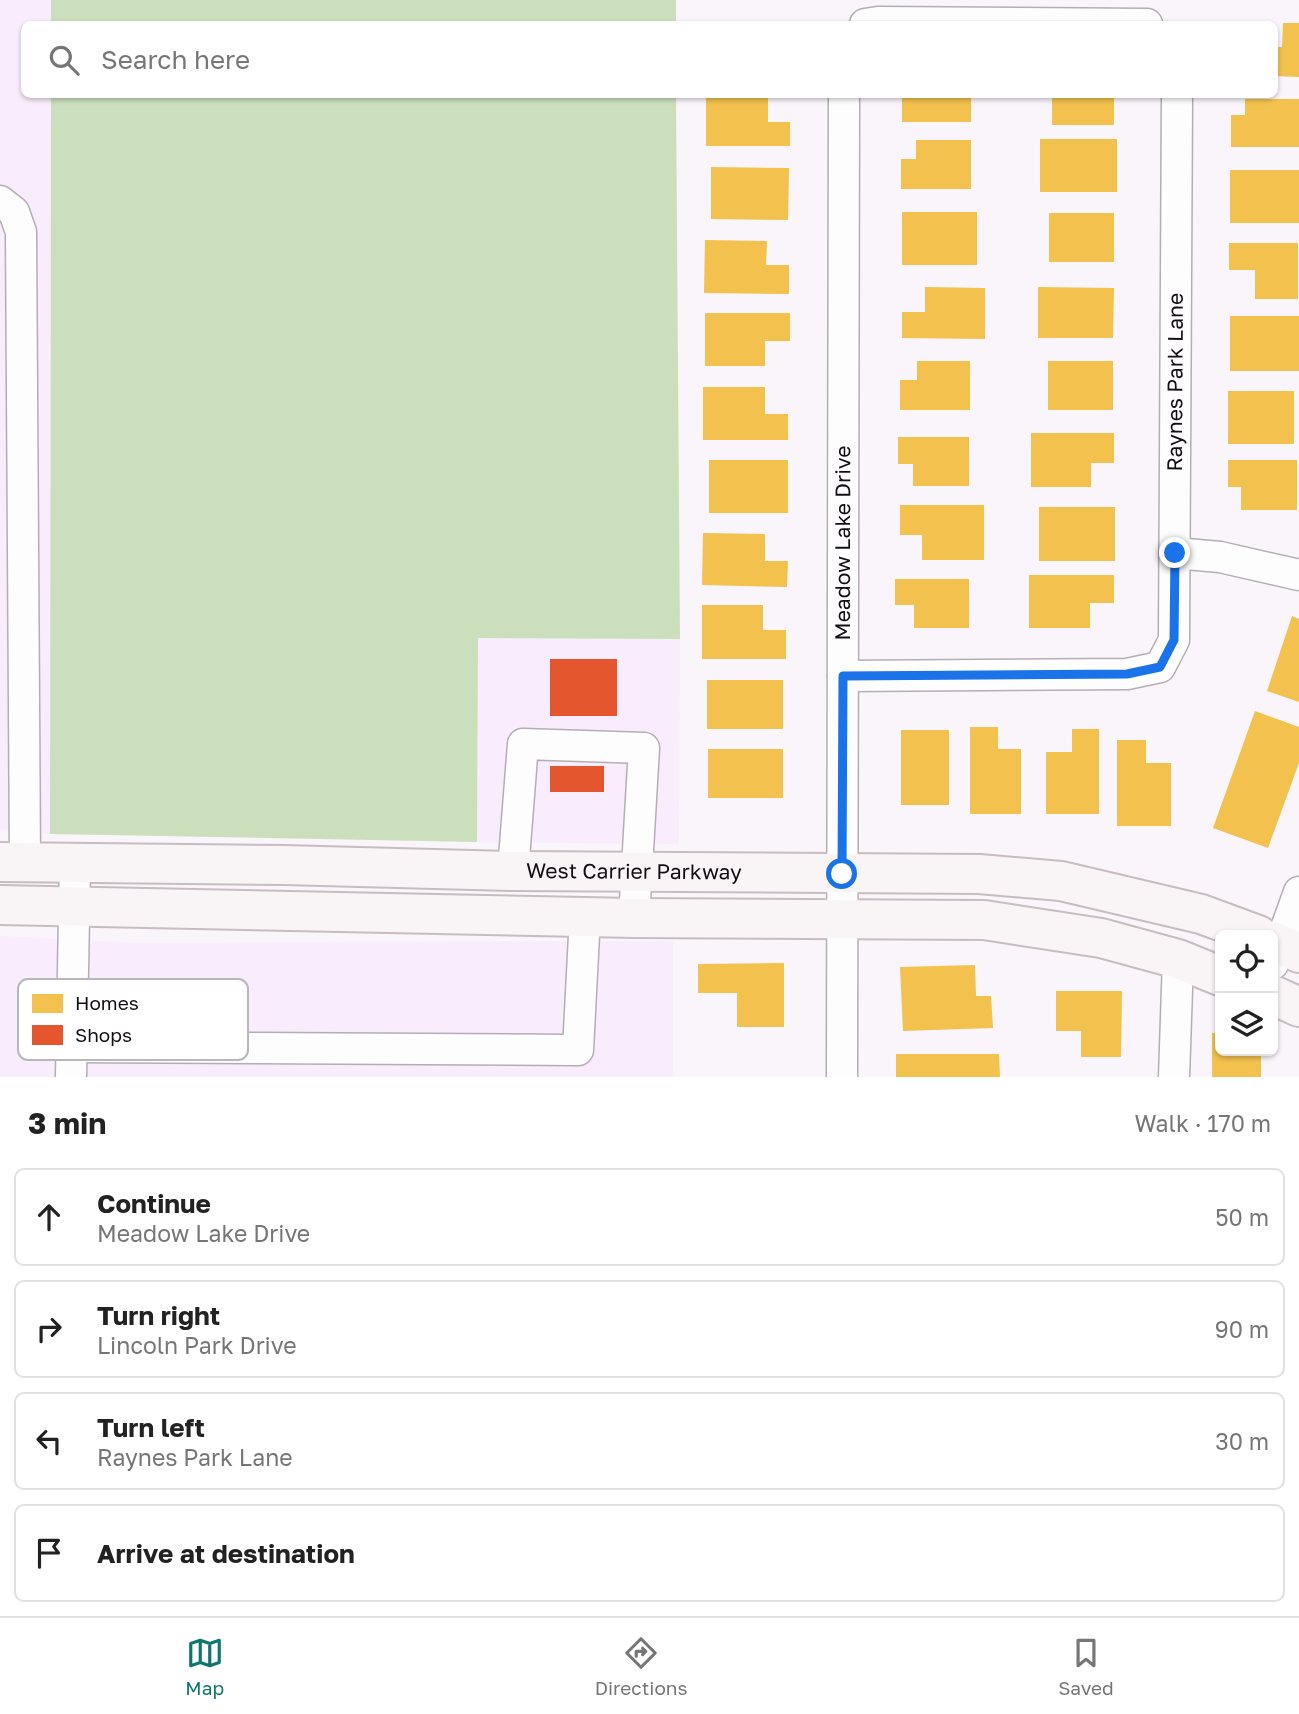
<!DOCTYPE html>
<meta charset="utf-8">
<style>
:root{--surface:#fff;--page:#f2f2f2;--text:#222;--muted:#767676;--line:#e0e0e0;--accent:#0f766e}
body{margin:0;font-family:"Golos Text",sans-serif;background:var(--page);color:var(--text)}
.controls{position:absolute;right:21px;bottom:21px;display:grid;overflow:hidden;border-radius:10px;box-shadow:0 2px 5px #0004}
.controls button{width:63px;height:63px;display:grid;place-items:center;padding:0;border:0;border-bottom:2px solid var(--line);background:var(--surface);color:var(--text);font:35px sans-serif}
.stop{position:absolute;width:21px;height:21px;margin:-16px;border:5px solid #1a73e8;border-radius:50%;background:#fff}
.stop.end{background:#1a73e8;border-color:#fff;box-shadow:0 2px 7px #0008}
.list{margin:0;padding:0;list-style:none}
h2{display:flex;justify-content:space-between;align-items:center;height:91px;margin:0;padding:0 28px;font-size:30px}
h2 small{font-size:23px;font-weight:400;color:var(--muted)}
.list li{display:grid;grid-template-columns:46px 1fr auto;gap:21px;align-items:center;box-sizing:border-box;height:98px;margin:0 14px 14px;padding:0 14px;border:2px solid var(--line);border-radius:10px}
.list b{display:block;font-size:26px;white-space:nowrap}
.list p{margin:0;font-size:23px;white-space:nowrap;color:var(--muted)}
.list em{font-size:23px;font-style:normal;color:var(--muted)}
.icon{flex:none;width:38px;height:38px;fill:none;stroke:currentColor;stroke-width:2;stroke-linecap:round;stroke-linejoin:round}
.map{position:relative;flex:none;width:1299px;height:1077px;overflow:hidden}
.search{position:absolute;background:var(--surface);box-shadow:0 2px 5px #0004;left:21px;right:21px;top:21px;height:77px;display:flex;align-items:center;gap:18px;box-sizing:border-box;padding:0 24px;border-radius:10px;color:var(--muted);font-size:26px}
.sheet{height:539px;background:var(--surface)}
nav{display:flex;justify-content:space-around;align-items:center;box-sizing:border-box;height:98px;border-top:2px solid var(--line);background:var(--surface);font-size:19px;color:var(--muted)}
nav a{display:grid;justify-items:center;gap:4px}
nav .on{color:var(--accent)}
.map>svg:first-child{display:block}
</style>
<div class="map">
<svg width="1299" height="1077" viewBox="0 0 1299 1077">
<rect width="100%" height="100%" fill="#faf4fb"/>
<g fill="#f9ecfc">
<path d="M0,0H51V24H24V94L51,95L50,834L0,830Z"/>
<path d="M478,638L680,639L679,844L477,842Z"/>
<path d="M0,936L136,943L673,941V1077H0Z"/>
</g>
<g fill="#cbdfbd">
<rect x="51" y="0" width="625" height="24"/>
<path d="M51,95H676L680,639L478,638L477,842L50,834Z"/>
</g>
<g fill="#f2c14e">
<path d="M1283,23H1299V77L1274,76V47H1282Z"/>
<path d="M706,94H768V122H790V146H706Z"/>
<rect x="902" y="94" width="69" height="28"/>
<rect x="1052" y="94" width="62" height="31"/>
<path d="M1245,99H1299V147H1231V115H1245Z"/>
<rect x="1040" y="139" width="77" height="53"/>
<path d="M916,140H971V189H901V159H916Z"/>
<path d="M711,167L789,168L788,220L711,219Z"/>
<rect x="1230" y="170" width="69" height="53"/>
<rect x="902" y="212" width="75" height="53"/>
<rect x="1049" y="213" width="65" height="49"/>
<path d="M705,240L767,241L766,265H789V294L704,293Z"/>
<path d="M1229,243H1298V299H1255V270H1229Z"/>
<path d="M925,287L985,288V339L902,338V312H925Z"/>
<path d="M1038,287L1114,288L1113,338H1038Z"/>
<path d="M705,313H790V341H765V366H705Z"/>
<rect x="1230" y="316" width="69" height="55"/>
<path d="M917,361H970V410H900V380H917Z"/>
<rect x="1048" y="361" width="65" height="49"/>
<path d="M703,387H765V414H788V440H703Z"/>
<rect x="1228" y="391" width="66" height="53"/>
<path d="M1031,433H1114V463H1091V487H1031Z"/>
<path d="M898,437H969V486H913V464H898Z"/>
<rect x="709" y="460" width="79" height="53"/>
<path d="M1228,460H1297V510H1241V487H1228Z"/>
<path d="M900,505H984V560H922V535H900Z"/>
<rect x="1039" y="507" width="76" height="54"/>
<path d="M703,533L765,534V561H788L787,587L702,585Z"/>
<path d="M1029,575H1114V603H1090V628H1029Z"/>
<path d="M895,579H969V628H914V605H895Z"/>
<path d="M702,605H763V630H786V659H702Z"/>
<path d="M1292,616L1299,619V702L1267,691Z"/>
<rect x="707" y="680" width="76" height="49"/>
<path d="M1255,711L1299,727V763L1268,848L1213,828Z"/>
<path d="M970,727H998V749H1021V814H970Z"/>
<path d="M1072,729H1099V814H1046V752H1072Z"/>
<rect x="901" y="730" width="48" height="75"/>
<path d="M1117,740H1146V763H1171V826H1117Z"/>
<rect x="708" y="749" width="75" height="49"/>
<path d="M784,963V1027H737V993H698V964Z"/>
<path d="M975,965L976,996H991L993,1028L903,1031L900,967Z"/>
<path d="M1056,991H1122L1121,1057H1081V1031H1056Z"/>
<path d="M1212,1033H1220V1051H1261V1077H1212Z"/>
<path d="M896,1054H999L1000,1077H896Z"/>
</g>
<g fill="#e4572e">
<rect x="550" y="659" width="67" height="57"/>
<rect x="550" y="766" width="54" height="26"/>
</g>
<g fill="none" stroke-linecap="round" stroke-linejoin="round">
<g stroke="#b3aeb4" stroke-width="33">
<g id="minor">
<path d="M865,24L878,22L1147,24"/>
<path d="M0,201L14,212L21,232L25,863"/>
<path d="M1175,553L1220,557L1299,575"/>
<path id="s1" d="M843,676L1127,674L1160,667L1174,640L1177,94"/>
<path d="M513,871L523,744L644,748L634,918"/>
<path d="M1273,964L1299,892"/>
<path d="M71,1047L578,1050L585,916"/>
<path d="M71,1077L75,863"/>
<path id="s2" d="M842,1077L844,94"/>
<path d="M1174,1077L1178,959"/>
</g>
</g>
<g stroke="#c7bdc0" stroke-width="42">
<g id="major">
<path id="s3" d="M0,862L284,865L513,871L979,874L1061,881L1201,914L1258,935"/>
<path d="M0,905L634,918L984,920L1101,938L1178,959L1220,976"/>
<path d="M1273,941L1299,953"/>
<path d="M1273,995L1299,1007"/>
</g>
</g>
<use href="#minor" stroke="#fefdfe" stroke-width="30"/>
<use href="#major" stroke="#f9f5f6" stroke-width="38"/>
</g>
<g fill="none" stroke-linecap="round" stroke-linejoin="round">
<path stroke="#1a73e8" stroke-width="9" d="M842,874L843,676L1127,674L1160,667L1174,640L1175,553"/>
</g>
<g text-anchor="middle" stroke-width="7" stroke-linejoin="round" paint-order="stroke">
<g font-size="21" fill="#120e13" stroke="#fff">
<text dy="7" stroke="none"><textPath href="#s1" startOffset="606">Raynes Park Lane</textPath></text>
<text dy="7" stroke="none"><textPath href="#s2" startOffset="534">Meadow Lake Drive</textPath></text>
<text dy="7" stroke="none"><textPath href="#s3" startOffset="634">West Carrier Parkway</textPath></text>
</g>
</g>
<rect x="18" y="979" width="230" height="81" rx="10" fill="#fff" stroke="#b8b7b8" stroke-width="2"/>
<rect x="32" y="994" width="31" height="19" fill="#f2c14e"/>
<rect x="32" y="1025" width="31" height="20" fill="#e4572e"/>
<g font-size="19" fill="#120e13">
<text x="75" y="1010">Homes</text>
<text x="75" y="1042">Shops</text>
</g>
</svg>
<div class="controls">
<button><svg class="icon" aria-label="locate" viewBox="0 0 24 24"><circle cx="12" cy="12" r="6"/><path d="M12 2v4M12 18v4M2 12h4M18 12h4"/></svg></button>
<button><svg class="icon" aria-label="layers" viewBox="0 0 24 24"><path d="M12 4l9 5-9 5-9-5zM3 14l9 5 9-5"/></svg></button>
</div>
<div class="stop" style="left:842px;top:874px"></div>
<div class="stop end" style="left:1175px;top:553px"></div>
<div class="search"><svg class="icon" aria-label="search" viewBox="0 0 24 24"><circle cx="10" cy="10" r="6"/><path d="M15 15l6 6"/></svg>Search here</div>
</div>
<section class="sheet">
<h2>3 min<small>Walk · 170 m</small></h2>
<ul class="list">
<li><svg class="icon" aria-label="ahead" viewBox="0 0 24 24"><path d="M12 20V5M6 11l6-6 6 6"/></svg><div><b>Continue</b><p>Meadow Lake Drive</p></div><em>50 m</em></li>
<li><svg class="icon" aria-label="right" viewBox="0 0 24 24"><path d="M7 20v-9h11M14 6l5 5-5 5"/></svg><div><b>Turn right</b><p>Lincoln Park Drive</p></div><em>90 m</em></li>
<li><svg class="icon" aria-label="left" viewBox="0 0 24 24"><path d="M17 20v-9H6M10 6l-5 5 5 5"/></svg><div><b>Turn left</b><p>Raynes Park Lane</p></div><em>30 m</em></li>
<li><svg class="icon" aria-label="arrive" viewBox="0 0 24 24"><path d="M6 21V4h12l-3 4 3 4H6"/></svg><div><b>Arrive at destination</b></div></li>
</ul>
</section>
<nav>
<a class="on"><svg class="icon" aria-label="map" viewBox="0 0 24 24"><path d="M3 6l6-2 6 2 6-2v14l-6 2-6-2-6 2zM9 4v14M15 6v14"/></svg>Map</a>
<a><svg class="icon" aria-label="directions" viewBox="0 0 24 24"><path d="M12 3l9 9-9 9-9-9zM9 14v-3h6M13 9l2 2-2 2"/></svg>Directions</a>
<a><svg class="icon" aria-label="saved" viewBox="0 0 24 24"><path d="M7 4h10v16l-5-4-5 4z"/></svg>Saved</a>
</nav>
